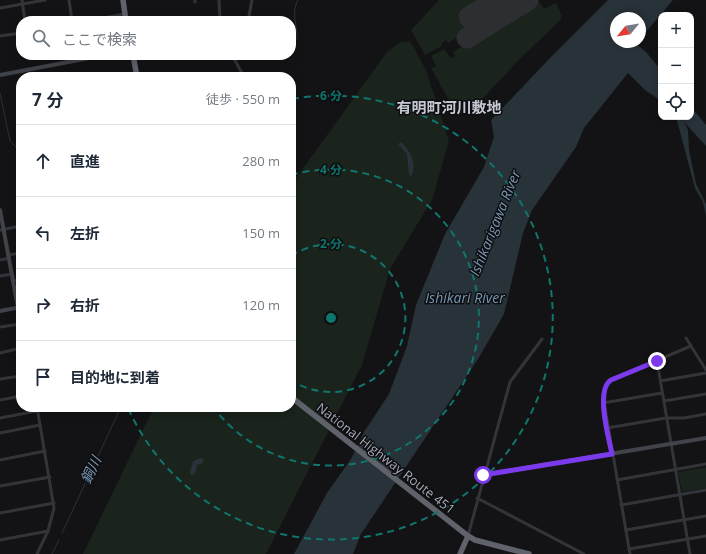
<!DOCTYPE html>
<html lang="ja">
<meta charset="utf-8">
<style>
:root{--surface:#fff;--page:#f6f6f7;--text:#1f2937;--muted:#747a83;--line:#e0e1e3}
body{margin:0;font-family:"Open Sans","Noto Sans JP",sans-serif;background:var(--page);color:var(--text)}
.controls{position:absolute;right:12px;top:12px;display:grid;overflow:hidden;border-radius:8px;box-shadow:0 2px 10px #0003}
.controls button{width:36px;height:36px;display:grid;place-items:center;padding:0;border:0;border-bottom:1px solid var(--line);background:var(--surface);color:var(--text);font:20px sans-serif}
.compass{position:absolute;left:610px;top:12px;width:36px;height:36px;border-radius:50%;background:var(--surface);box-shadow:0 2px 10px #0003;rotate:240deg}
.stop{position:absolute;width:12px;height:12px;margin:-9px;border:3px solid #7c3aed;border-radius:50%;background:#fff}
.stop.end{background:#7c3aed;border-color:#fff;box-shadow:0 1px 4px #0008}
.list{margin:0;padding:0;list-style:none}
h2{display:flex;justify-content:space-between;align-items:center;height:52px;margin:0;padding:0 16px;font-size:17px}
h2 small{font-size:13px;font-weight:400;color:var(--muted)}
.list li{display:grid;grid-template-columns:26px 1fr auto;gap:12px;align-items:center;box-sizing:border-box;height:72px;padding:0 16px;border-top:1px solid var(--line)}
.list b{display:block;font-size:15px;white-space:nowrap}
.list em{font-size:13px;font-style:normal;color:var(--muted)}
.icon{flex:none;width:22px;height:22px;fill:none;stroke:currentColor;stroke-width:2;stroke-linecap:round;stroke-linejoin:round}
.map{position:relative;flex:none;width:706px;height:554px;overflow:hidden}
.search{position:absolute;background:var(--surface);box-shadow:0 2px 10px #0003;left:16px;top:16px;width:280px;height:44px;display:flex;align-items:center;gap:10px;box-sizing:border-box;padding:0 14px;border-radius:16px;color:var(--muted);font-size:15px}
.panel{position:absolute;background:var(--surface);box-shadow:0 2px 10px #0003;left:16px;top:72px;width:280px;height:340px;border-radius:16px}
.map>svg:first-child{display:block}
</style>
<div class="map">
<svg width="706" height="554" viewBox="0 0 706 554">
<rect width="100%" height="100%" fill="#131315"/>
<g fill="#1a231c">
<path d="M439,0H518L448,43L446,40L442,43V46L425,55L411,30Z"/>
<path d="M521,0H536L466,43L461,42L462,37Z"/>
<path d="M538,0L544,9L556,3L562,16L561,19L516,63L471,111L462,114L455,111L431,68L436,66L431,56L444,49L451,58L455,56L453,52Z"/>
<path d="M410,41L426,70L449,141L432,200L390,269L362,365L266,554H83L154,407H291V185L387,52L400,42Z"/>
<path d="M706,467V488L682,492L678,472Z"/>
</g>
<g fill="#283239">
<path d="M608,0H673L640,39V18H616V42H637L636,44L646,52L661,70V101L645,90L628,73L584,128L576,147L532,210L523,233L504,314L478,359L361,534L353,554H294L327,493L351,459L364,432L389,394L407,346L416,305L445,234L484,167L494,137L491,120L550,58Z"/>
<path d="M691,107L706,125V146L684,122L688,130L689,150L696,184L706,204V216L703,202L695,188L676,117H691Z"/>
<path d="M401,142C410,150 418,165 411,176L409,175L407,154L398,144Z"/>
<path d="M201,458L203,459V463L197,465L195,474L191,475L190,472L193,461Z"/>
</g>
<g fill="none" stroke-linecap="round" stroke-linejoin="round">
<g stroke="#283239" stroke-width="1">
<path d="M297,40C298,25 290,14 298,0"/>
<path d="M0,93L10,141L16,147L21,146"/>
<path d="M62,533L121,407"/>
<path d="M52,554L59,540"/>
</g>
<g stroke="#2c2e32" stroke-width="21">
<path d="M469,17L497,0"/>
<path d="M467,38L528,0"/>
</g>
<g stroke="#33343a" stroke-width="3">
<path d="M22,0L25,21"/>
<path d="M69,0L72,21"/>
<path d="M195,0V2"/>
<path d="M219,0L220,21"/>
<path d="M0,8L45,0"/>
<path d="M87,21L125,14"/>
<path d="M248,21L252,0"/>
<path d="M0,36L21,33"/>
<path d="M232,55L244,77"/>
<path d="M0,230L21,226"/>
<path d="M8,255L21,253"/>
<path d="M0,260L9,258"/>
<path d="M0,276L12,274"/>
<path d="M13,281L21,280"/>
<path d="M18,308L21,325"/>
<path d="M0,327L21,324"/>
<path d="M686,338L706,370"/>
<path d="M0,353L21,348"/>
<path d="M657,361L690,554"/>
<path d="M0,379L21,376"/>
<path d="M660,381L706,373"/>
<path d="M0,400L21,396"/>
<path d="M664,401L706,394"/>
<path d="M603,403L662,393"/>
<path d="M37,407L54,508L48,531L37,554"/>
<path d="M0,418L37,411"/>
<path d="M607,428L666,418H684L706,414"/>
<path d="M0,433L40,425"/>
<path d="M0,460L45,451"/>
<path d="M617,480L706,464"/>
<path d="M0,486L50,477"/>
<path d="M477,498L584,554"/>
<path d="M621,505L706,490"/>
<path d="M0,513L54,503"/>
<path d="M626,530L706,516"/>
<path d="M468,536L510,382L542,339"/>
<path d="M0,540L48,531"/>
<path d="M629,549L706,536"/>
<path d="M630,554L603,396L606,386L611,380L691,346"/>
</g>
<g stroke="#41434a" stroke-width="4">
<path d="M0,75L105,55"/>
<path d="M0,210L18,308"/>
<path d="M0,311L21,307"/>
<path d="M483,475L706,438"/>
</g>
<g stroke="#5f626b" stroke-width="5.5">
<path d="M123,0L126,21"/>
<path d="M133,55L137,77"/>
<path d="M291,397L468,536L475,540L529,554"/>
<path d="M460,554L468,536"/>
</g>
</g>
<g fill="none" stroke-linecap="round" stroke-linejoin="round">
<path stroke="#7c3aed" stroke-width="5" d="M483,475L612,454C609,439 595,390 611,380L657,361"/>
</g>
<g fill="none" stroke="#0f766e" stroke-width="2" stroke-dasharray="7 5">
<path d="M291 256A74 74 0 1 1 291 380"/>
<path d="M291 175A148 148 0 1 1 213 407"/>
<path d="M292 99A222 222 0 1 1 128 408"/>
</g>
<g text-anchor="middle" stroke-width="3" stroke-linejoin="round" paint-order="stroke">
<g font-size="13" fill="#a3a9b7" stroke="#0e0e10">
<text transform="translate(386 458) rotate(38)" y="5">National Highway Route 451</text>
</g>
<g font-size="14" font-style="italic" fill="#7698b6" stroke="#0e0e10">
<text transform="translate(495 223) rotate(-68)" y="5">Ishikarigawa River</text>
<text x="465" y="303">Ishikari River</text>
<text transform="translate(91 470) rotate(-65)" y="5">銅川</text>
</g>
<g font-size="15" font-weight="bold" fill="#c4c8d2" stroke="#0e0e10">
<text x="449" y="113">有明町河川敷地</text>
</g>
</g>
<circle cx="331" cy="318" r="6" fill="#0f766e" stroke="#0e0e10" stroke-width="2"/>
<g font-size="12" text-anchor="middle" font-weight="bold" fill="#0f766e" stroke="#0e0e10" stroke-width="3" stroke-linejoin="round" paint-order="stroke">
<text x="331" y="100">6 分</text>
<text x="331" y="174">4 分</text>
<text x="331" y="248">2 分</text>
</g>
</svg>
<div class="controls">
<button>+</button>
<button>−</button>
<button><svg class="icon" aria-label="locate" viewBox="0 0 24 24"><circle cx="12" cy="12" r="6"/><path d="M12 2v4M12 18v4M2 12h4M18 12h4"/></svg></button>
</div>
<svg class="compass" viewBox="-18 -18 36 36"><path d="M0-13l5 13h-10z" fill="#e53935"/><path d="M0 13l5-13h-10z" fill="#747a83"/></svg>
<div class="stop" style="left:483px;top:475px"></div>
<div class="stop end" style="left:657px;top:361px"></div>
<div class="search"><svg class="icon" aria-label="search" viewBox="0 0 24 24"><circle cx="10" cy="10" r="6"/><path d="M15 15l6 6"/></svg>ここで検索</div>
<section class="panel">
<h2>7 分<small>徒歩 · 550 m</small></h2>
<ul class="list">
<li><svg class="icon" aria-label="ahead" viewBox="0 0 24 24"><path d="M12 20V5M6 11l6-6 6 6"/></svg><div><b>直進</b></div><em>280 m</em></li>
<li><svg class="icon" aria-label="left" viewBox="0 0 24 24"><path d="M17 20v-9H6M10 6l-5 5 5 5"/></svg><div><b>左折</b></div><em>150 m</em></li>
<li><svg class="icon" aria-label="right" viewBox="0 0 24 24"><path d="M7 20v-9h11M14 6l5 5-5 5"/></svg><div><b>右折</b></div><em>120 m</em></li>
<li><svg class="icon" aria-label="arrive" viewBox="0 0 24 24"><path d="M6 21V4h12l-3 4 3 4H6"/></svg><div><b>目的地に到着</b></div></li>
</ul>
</section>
</div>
